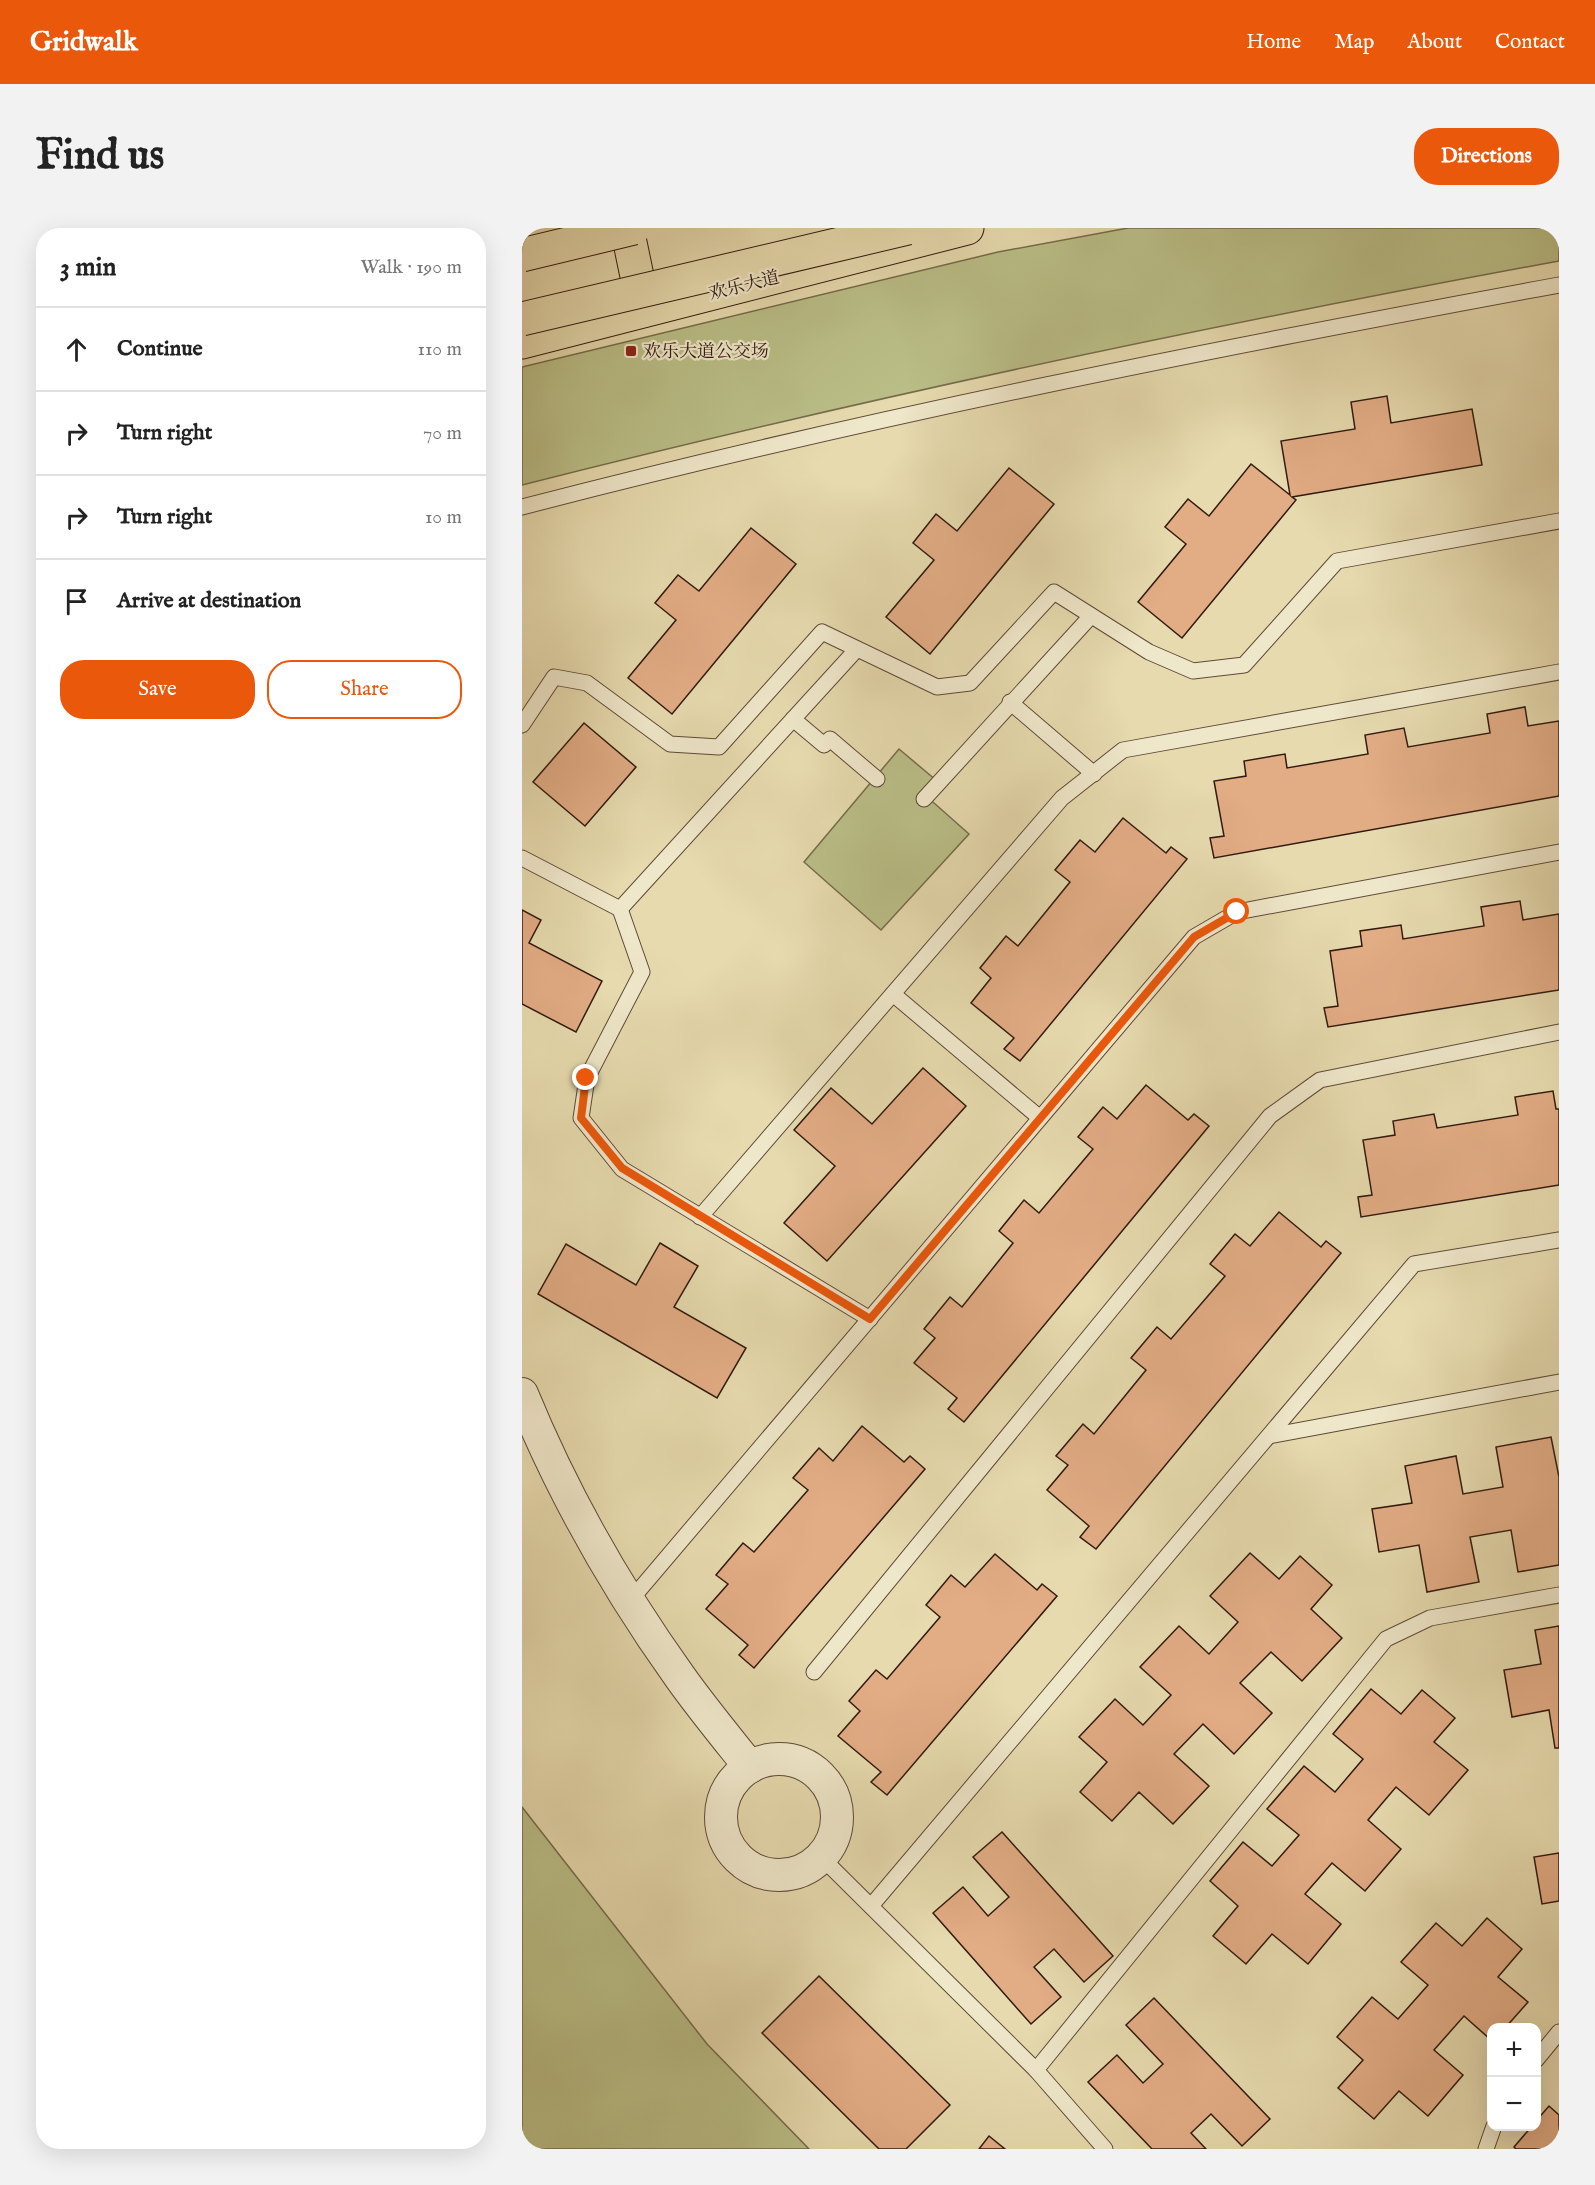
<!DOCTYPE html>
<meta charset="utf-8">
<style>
:root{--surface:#fff;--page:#f2f2f2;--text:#222;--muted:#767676;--line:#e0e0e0;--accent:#ea580c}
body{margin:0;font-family:"IM FELL English","Noto Serif SC",serif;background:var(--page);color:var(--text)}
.controls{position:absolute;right:18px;bottom:18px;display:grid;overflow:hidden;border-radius:12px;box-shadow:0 6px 24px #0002}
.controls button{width:54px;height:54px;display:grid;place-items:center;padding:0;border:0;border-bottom:2px solid var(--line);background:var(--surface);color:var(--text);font:30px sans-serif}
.stop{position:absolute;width:18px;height:18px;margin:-14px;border:4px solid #ea580c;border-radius:50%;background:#fff}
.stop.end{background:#ea580c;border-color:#fff;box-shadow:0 2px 6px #0008}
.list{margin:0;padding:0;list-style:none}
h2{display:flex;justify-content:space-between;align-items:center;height:78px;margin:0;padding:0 24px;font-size:26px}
h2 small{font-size:20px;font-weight:400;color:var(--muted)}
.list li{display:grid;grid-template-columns:39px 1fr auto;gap:18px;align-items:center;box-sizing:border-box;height:84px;padding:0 24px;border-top:2px solid var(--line)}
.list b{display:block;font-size:22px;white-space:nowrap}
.list em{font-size:20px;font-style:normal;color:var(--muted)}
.actions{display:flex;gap:12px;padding:18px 24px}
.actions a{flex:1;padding:14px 0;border:2px solid var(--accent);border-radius:24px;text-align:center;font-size:21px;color:var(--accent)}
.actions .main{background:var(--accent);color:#fff}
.icon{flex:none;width:33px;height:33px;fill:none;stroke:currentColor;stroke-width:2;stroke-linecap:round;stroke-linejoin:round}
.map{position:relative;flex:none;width:1037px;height:1921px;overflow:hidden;border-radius:24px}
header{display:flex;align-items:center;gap:36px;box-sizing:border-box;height:84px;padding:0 30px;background:var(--accent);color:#fff}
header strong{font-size:28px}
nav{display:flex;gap:33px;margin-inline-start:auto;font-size:21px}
.intro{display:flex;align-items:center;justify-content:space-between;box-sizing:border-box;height:144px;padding:0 36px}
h1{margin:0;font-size:42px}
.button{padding:15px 27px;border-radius:24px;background:var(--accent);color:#fff;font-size:21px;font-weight:700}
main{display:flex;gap:36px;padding:0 36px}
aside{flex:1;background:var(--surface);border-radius:24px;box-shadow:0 6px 24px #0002}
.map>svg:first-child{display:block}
</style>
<header>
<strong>Gridwalk</strong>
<nav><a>Home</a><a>Map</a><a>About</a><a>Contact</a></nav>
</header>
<div class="intro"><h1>Find us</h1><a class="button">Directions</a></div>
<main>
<aside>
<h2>3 min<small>Walk · 190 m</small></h2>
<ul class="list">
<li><svg class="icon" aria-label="ahead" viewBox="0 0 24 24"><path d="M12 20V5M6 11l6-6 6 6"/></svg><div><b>Continue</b></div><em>110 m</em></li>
<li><svg class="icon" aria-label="right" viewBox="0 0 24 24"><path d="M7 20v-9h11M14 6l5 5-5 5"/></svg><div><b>Turn right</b></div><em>70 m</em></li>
<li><svg class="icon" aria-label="right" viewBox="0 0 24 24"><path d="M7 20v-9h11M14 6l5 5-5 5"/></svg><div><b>Turn right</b></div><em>10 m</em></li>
<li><svg class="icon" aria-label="arrive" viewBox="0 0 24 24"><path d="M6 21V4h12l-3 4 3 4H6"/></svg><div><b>Arrive at destination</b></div></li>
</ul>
<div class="actions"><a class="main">Save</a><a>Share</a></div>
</aside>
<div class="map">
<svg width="1037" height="1921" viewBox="0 0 1037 1921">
<rect width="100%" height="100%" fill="#e6daae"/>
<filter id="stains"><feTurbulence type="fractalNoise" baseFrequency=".00333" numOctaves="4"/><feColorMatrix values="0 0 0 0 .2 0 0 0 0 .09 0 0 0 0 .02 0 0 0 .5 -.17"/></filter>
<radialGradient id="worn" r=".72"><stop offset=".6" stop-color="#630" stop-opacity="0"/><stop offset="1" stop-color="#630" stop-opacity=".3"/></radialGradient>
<g fill="#babe87" stroke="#766c4c" stroke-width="1.5">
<path d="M606,0H1037V33C689,97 343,170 0,257V139L476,24Z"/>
<path d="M377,521L415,553L403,567L447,606L359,702L282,634Z"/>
<path d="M0,1579L185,1816L287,1921H0Z"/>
</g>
<g fill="#e2ac85" stroke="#321a10" stroke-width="1.5">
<path d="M865,168L869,195L950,181L960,237L770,269L774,272L660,410L616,374L664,316L643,299L666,271L687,288L729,236L768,267L759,213L833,201L829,174Z"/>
<path d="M487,240L532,276L408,426L364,389L412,332L391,315L414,286L435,303Z"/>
<path d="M229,300L274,336L150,486L106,450L154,392L133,375L156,347L177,363Z"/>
<path d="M1003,479L1006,498L1037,493V568L692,630L688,610L702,608L692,553L724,548L722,533L763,526L765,540L846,526L843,507L882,500L886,519L968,505L965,486Z"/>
<path d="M62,495L114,539L63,598L11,554Z"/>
<path d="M601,590L644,625L649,619L665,631L498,833L482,821L492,810L449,775L469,750L458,740L484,708L496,718L548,654L533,642L558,612L573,624Z"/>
<path d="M998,673L1001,692L1037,686V762L806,799L802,780L816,778L808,723L840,718L838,703L879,697L881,711L962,698L959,679Z"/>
<path d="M0,682L19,692L7,715L80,753L54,804L0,776Z"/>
<path d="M401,840L444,878L305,1033L262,995L313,938L272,902L309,860L350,896Z"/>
<path d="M624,857L666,892L672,886L687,898L442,1194L426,1181L435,1170L392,1135L413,1110L402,1101L428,1069L440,1079L491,1015L477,1003L502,972L517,985L571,921L556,909L581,879L595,891Z"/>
<path d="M1031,863L1034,881H1037V957L839,989L836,969L850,967L841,912L873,907L871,893L912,886L915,900L996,887L993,869Z"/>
<path d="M757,984L799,1019L804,1013L819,1025L574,1321L558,1309L567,1298L525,1262L546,1237L534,1228L561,1196L572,1206L624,1142L609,1130L635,1099L649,1111L703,1048L688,1036L713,1006L728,1018Z"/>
<path d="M138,1015L176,1038L152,1079L224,1120L195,1170L16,1066L44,1016L114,1057Z"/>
<path d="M340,1198L382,1234L388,1228L403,1241L232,1440L217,1427L226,1417L184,1381L206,1356L194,1347L221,1315L232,1324L286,1262L271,1250L297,1220L311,1233Z"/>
<path d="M1029,1209L1037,1249V1337L996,1344L989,1302L948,1309L957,1354L905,1364L897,1317L857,1324L850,1281L890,1275L883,1238L934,1228L941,1266L981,1259L974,1219Z"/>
<path d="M728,1325L757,1351L778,1328L810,1357L789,1381L820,1410L780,1453L749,1424L718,1455L750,1485L712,1526L681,1496L652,1526L687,1558L651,1596L617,1564L590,1593L558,1564L585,1534L557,1509L593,1471L621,1497L649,1467L618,1439L657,1398L687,1426L716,1394L688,1368Z"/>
<path d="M473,1326L515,1362L520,1356L535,1368L365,1567L349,1554L359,1544L316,1508L338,1483L327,1473L354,1442L365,1451L418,1389L404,1377L429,1347L443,1359Z"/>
<path d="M1037,1398V1520H1033L1027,1482L990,1489L982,1442L1019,1436L1013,1402Z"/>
<path d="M849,1461L879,1486L900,1462L933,1490L912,1514L946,1542L907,1587L874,1559L846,1592L879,1621L843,1663L810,1635L783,1666L819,1696L786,1736L750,1706L724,1736L691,1708L716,1678L688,1653L721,1614L750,1638L777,1607L745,1581L782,1538L813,1564L841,1531L811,1506Z"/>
<path d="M480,1604L591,1728L562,1754L532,1721L512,1739L539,1769L509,1796L411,1685L441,1659L466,1688L487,1669L451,1629Z"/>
<path d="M1037,1625V1673L1020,1676L1012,1629Z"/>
<path d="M965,1690L1000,1721L976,1749L1006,1774L983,1800H969V1812L942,1788L912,1822L941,1847L906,1888L877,1863L852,1891L816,1860L841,1832L815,1809L850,1769L876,1791L906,1757L879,1734L914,1695L940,1718Z"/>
<path d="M297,1748L428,1877L384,1921H357L240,1805Z"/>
<path d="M632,1770L748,1891L720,1918L689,1886L669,1905L684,1921H630L566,1854L595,1827L621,1855L641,1836L604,1797Z"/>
<path d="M1027,1878L1037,1887V1921H994L992,1919L1010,1898H1014V1893Z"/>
<path d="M467,1908L483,1921H457Z"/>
</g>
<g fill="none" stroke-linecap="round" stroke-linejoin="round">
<g stroke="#5f4a38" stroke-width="17">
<g id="service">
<path d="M0,279C342,190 689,121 1037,57"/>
<path d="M488,474L572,546"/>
<path d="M271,491L302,517L308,511L355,551"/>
<path d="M0,497L32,449L65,455L148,516L197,519L300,404L415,459L448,455L532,364L627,424L671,443L722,437L815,333L1037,293"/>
<path d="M402,571L569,388"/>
<path d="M0,630L98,681L120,744L65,850L59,890L100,941L348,1091"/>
<path d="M98,681L335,421"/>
<path d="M371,766L518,890"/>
<path d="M178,989L540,570L601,522L1037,444"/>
<path d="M747,1208L1037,1154"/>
<path d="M107,1374L672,709L715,684L1037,624"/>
<path d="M292,1444L748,888L798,852L1037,804"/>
<path d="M299,1629L514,1842L583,1921"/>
<path d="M349,1678L892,1036L1037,1012"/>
<path d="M1014,1832L1037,1804"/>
<path d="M514,1842L864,1411L908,1390L1037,1367"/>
<path d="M964,1921L972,1898"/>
</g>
</g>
<g stroke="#5f4a38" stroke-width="34">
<g id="minor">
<path d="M0,1166C41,1266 95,1361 158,1449C180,1480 204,1509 228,1539"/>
<circle cx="257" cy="1589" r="58"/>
</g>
</g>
<g stroke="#321a10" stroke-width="35">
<g id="primary">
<path d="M105,0L122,82"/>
<path d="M0,114L445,0"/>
</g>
</g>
<use href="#service" stroke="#efe7ca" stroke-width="15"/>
<use href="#minor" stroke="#efe7ca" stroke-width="32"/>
<use href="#primary" stroke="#e6daae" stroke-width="33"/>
<g stroke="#321a10" stroke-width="35" stroke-linecap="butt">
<g id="trunk-bridge">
<path d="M0,27L112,0"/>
<path d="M0,91L386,0"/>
</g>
</g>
<use href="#trunk-bridge" stroke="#e6daae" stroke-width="33"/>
</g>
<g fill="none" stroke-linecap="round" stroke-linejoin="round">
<path stroke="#ea580c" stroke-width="8" d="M64,850L59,890L100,940L348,1091L672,709L715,684"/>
</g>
<rect fill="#8f2418" stroke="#efe7ca" stroke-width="2" x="103" y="117" width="12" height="12" rx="3"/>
<g text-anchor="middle" stroke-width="4.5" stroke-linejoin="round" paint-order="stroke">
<g font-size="18" fill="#321a10" stroke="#efe7ca">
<text transform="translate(222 57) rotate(-14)" y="6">欢乐大道</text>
</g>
<g font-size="18" fill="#321a10" stroke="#efe7ca" text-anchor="start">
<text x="121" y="129">欢乐大道公交场</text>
</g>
</g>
<rect width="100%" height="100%" filter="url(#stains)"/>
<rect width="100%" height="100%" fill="url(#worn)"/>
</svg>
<div class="controls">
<button>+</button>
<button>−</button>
</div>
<div class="stop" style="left:715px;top:684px"></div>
<div class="stop end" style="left:64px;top:850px"></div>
</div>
</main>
